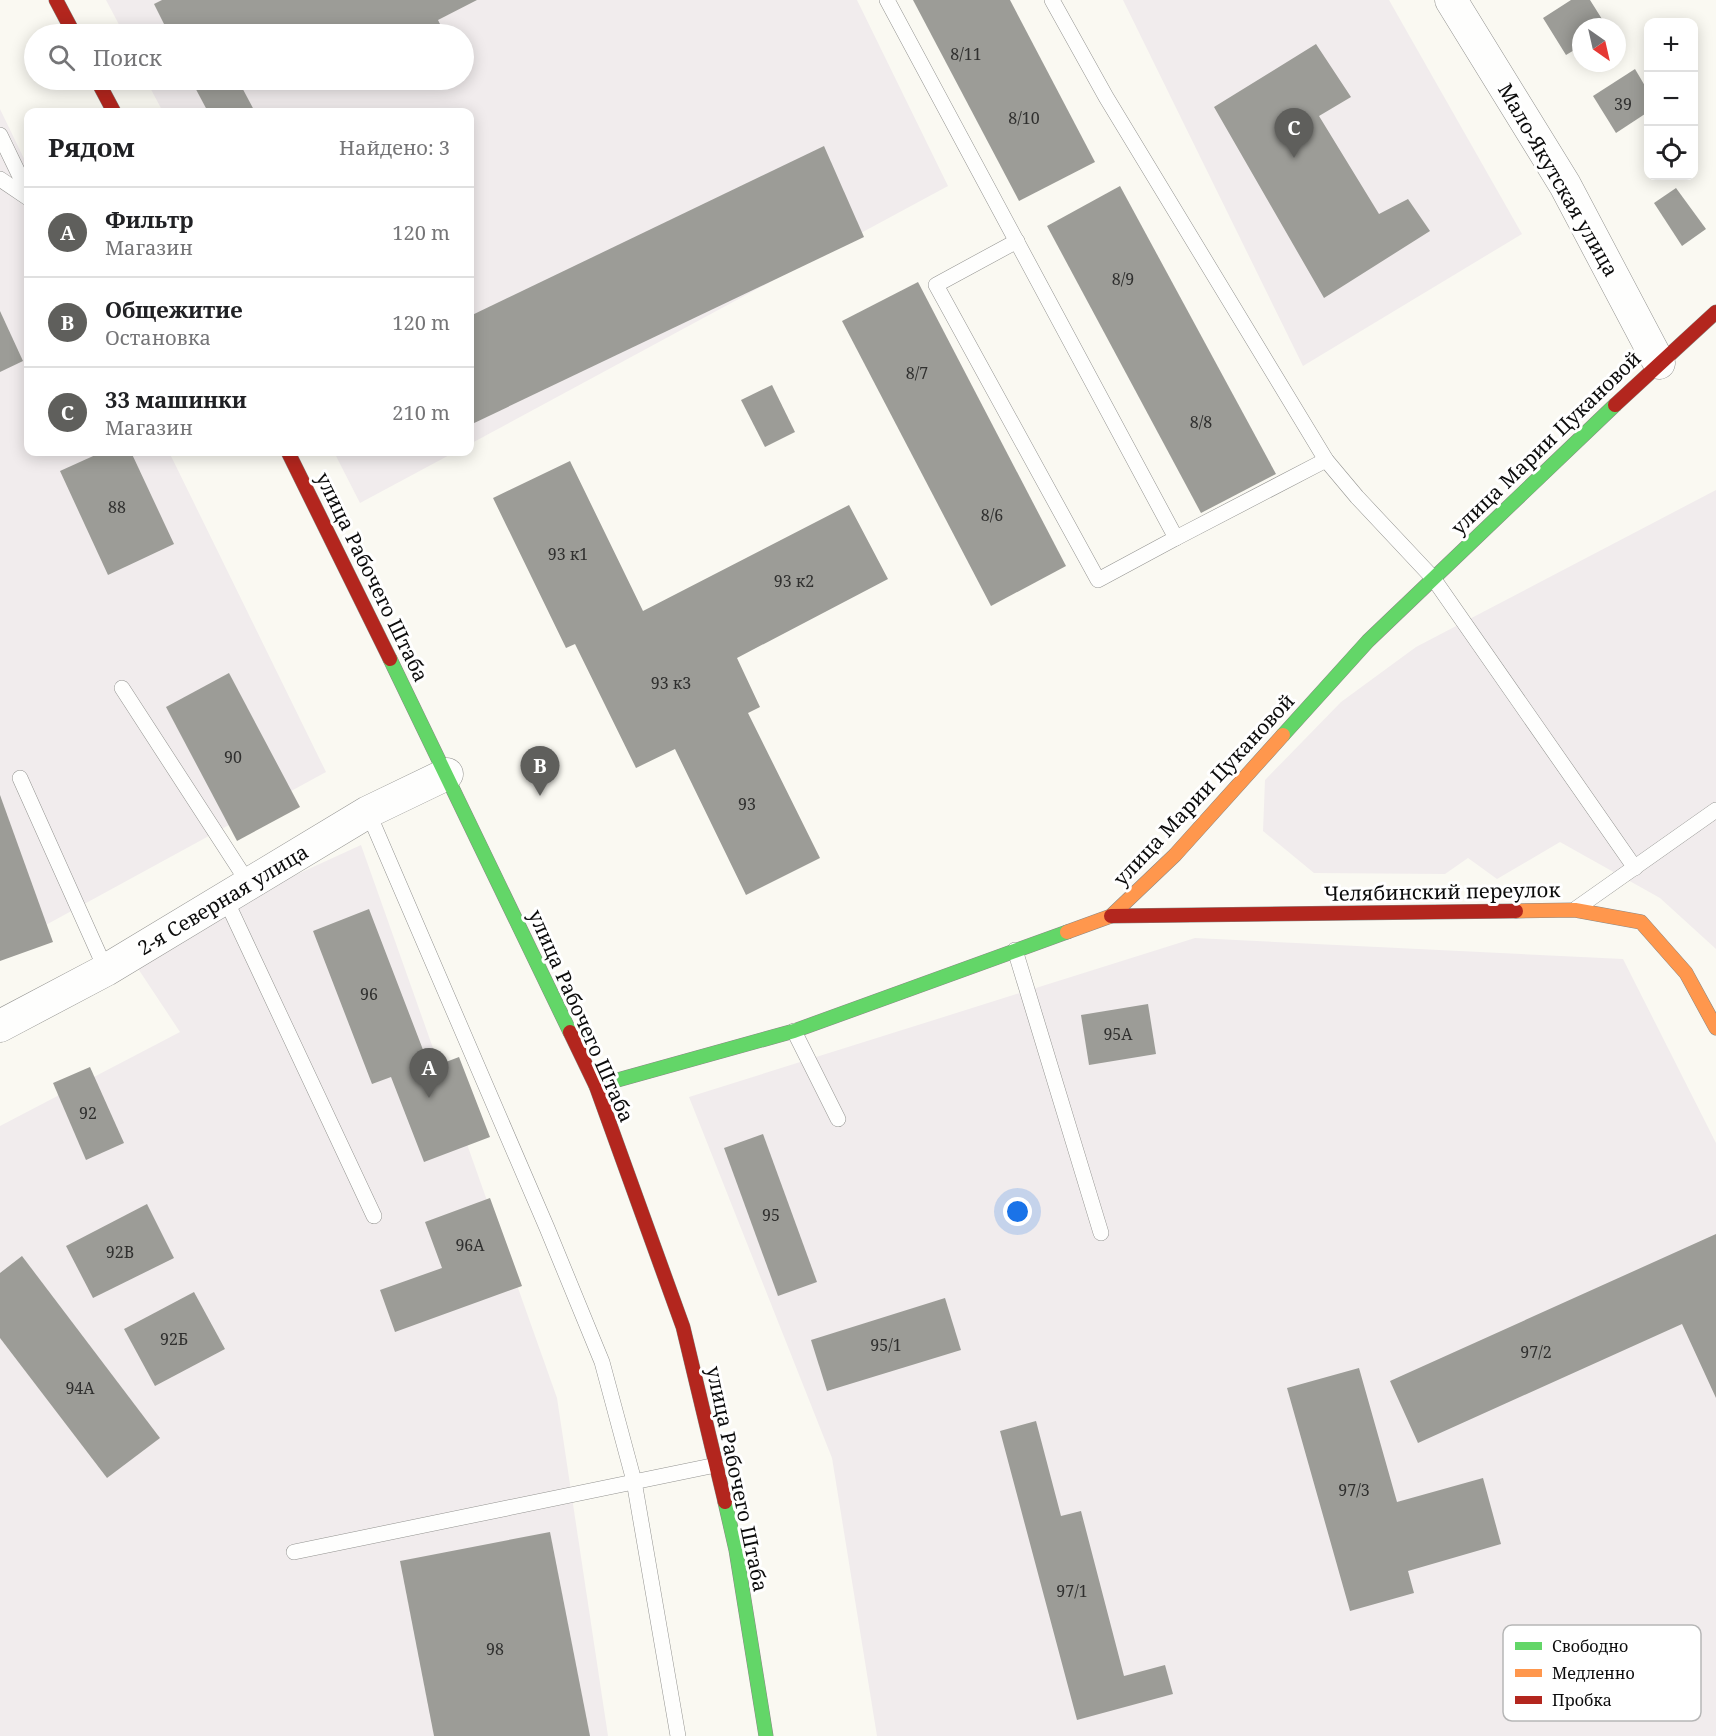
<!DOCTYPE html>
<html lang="ru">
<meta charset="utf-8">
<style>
:root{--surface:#fff;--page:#f2f2f2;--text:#202124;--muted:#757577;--line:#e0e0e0;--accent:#5f5f5c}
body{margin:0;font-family:"Noto Serif",serif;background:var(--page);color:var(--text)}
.controls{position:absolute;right:18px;top:18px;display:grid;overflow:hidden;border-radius:12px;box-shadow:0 3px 15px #0003}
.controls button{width:54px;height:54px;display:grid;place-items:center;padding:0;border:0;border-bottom:2px solid var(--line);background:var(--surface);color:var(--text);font:30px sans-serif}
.compass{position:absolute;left:1572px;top:18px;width:54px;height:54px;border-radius:50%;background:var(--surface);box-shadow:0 3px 15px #0003;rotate:146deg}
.you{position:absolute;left:1018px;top:1212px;width:21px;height:21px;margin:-15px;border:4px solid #fff;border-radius:50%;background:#1a73e8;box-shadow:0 0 0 9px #1a73e833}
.badge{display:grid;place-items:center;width:39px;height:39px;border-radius:50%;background:var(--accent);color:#fff;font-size:20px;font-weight:700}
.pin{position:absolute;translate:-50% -50px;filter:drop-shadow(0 2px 3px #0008)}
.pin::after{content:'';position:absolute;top:32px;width:21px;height:18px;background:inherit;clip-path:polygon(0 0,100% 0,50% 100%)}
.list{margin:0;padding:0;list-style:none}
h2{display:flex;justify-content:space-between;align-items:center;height:78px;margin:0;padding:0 24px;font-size:26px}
h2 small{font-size:20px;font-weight:400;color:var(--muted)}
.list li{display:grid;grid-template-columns:39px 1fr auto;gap:18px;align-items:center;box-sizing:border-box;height:90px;padding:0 24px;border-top:2px solid var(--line)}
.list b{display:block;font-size:22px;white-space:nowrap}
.list p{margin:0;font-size:20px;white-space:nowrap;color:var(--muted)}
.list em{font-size:20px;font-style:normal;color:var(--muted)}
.icon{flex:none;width:33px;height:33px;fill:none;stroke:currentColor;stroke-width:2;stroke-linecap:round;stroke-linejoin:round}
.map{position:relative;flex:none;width:1716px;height:1736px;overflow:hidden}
.search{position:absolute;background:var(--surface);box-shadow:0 3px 15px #0003;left:24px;top:24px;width:450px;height:66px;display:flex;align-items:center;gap:15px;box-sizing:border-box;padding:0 21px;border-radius:33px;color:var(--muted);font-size:22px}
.panel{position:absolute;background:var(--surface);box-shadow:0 3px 15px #0003;left:24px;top:108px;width:450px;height:348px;border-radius:12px}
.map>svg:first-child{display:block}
</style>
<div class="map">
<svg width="1716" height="1736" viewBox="0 0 1716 1736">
<rect width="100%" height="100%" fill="#faf9f2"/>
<g fill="#f1eced">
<path d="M106,0H857L948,186L470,444V112H163L146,80H464V34H124Z"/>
<path d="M1123,0H1389L1522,234L1303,366Z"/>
<path d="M0,109L28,167V452H169L326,772L0,950Z"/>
<path d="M334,452H455L360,503Z"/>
<path d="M1716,490V949L1660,898L1560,842L1497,879L1468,858L1445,874L1314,873L1263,831L1265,780L1341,702L1416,647Z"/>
<path d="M361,845L557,1398L608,1736H0V1126L180,1032L127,952Z"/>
<path d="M1195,938L1623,959L1716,1143V1736H877L832,1458L689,1097Z"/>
</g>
<g fill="#9c9c97">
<path d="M162,0H477L438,20L445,34H304L301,27L287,34H169L154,4Z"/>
<path d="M913,0H1010L1095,162L1019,201Z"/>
<path d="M1571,0H1590L1607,27H1581V46L1566,55L1543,18Z"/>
<path d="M1316,44L1351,97L1319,116L1379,214L1408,199L1430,231L1324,298L1214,107Z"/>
<path d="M1635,69L1648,91V112L1616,133L1593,96Z"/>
<path d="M191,80H238L255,112H208Z"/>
<path d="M824,146L864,237L470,425V316Z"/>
<path d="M1120,186L1276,474L1201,513L1047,226Z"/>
<path d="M1676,188L1706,229L1682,246L1654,203Z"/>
<path d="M918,282L1066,566L991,606L842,321Z"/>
<path d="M0,311L23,361L0,372Z"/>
<path d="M772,385L795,432L765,447L741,400Z"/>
<path d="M102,452H131L174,544L108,575L60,471Z"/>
<path d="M570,461L643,611L849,505L888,579L737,658L760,707L748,713L820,858L746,895L675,749L636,768L575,644L566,648L493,498Z"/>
<path d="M229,673L300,807L237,841L166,707Z"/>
<path d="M0,795L53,942L0,961Z"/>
<path d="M369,909L430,1068L459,1057L490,1137L424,1162L391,1077L372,1084L313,931Z"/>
<path d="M1148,1004L1156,1054L1089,1065L1081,1015Z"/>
<path d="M90,1067L124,1143L86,1160L53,1083Z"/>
<path d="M763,1134L817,1282L778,1296L724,1148Z"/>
<path d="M490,1198L522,1286L395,1332L380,1290L442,1268L425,1222Z"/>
<path d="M147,1204L174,1258L93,1298L66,1246Z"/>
<path d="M1716,1234V1398L1682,1324L1418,1443L1390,1381Z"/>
<path d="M22,1256L160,1438L107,1478L0,1338V1273Z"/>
<path d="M194,1292L225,1349L155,1386L124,1329Z"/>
<path d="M945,1298L961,1350L827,1391L811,1340Z"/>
<path d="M1359,1368L1397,1502L1483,1478L1501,1544L1408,1571L1414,1593L1350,1611L1287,1388Z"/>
<path d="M1036,1421L1061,1516L1081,1511L1124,1676L1165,1665L1173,1694L1077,1720L1000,1431Z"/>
<path d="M550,1532L590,1736H434L400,1561Z"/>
</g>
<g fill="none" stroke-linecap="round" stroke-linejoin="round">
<g stroke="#939390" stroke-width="16">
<g id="lane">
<path d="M887,0L1176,538L1326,460"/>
<path d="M1052,0L1106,97L1326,460L1357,497L1433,578L1635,868"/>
<path d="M0,135L28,193"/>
<path d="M0,179L28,198"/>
<path d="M1017,241L936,285L1098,580L1176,538"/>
<path d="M122,688L249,884"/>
<path d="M20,778L106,970"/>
<path d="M368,812L547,1228L602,1362L634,1481L678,1736"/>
<path d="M225,898L374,1216"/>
<path d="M1577,908L1716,810"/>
<path d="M1015,950L1101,1233"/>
<path d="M794,1031L838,1119"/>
<path d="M294,1552L716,1465"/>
</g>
</g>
<g stroke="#939390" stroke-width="33">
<g id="street">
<path d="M1451,0L1565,185L1659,363"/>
<path d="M0,1026L106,970L368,812L447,774"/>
</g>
</g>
<g stroke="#8a8986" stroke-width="15">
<g id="fast">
<path d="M390,659L570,1032"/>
<path d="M1283,735L1368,641L1615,405"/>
<path d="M596,1086L794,1031L1067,932"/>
<path d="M725,1502L736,1550L766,1736"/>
</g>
</g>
<g stroke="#8a8986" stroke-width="15">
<g id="slow">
<path d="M1516,911L1575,910L1641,922L1686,973L1716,1028"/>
<path d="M1067,932L1111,916L1175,855L1283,735"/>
</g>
</g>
<g stroke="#8a8986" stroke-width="15">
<g id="jam">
<path d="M56,0L74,34"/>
<path d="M97,80L114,112"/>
<path d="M1615,405L1716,312"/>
<path d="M288,452L390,659"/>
<path d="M1111,916L1516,911"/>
<path d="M570,1032L596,1086L683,1327L725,1502"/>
</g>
</g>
<use href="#lane" stroke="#fefefd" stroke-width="15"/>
<use href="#street" stroke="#fefefd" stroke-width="32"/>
<use href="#fast" stroke="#63d668" stroke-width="14"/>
<use href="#slow" stroke="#ff974d" stroke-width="14"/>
<use href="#jam" stroke="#b3261e" stroke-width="14"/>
</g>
<g text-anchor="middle" stroke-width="6" stroke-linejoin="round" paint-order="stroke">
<g font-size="16" fill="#30302f">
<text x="966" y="60">8/11</text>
<text x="1623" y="110">39</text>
<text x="1024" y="124">8/10</text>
<text x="1123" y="285">8/9</text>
<text x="917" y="379">8/7</text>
<text x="1201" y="428">8/8</text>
<text x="117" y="513">88</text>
<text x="992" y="521">8/6</text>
<text x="568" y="560">93 к1</text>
<text x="794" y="587">93 к2</text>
<text x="671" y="689">93 к3</text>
<text x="233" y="763">90</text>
<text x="747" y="810">93</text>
<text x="369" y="1000">96</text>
<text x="1118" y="1040">95А</text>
<text x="88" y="1119">92</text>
<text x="771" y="1221">95</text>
<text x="470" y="1251">96А</text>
<text x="120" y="1258">92В</text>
<text x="174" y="1345">92Б</text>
<text x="886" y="1351">95/1</text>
<text x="1536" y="1358">97/2</text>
<text x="80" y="1394">94А</text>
<text x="1354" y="1496">97/3</text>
<text x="1072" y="1597">97/1</text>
<text x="495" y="1655">98</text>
</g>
<g font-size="20" fill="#0c0c0c" stroke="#fff">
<text transform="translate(1558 180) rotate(60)" y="7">Мало-Якутская улица</text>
<text transform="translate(1546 443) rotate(-44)" y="7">улица Марии Цукановой</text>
<text transform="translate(372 577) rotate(64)" y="7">улица Рабочего Штаба</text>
<text transform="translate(1204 790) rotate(-47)" y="7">улица Марии Цукановой</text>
<text transform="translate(1442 892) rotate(-1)" y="7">Челябинский переулок</text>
<text transform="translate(223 900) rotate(-31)" y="7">2-я Северная улица</text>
<text transform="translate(581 1016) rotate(66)" y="7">улица Рабочего Штаба</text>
<text transform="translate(737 1479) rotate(78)" y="7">улица Рабочего Штаба</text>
</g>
</g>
<rect x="1503" y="1625" width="198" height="96" rx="9" fill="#fff" stroke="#b6b6b6" stroke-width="1.5"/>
<rect x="1515" y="1642" width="27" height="8" fill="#63d668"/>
<rect x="1515" y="1669" width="27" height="8" fill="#ff974d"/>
<rect x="1515" y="1696" width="27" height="8" fill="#b3261e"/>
<g font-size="16" fill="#0c0c0c">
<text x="1552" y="1652">Свободно</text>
<text x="1552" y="1679">Медленно</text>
<text x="1552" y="1706">Пробка</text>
</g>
</svg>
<div class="controls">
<button>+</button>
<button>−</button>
<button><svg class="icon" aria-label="locate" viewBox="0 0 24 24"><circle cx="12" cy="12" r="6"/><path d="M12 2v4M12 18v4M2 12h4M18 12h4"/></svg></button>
</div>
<svg class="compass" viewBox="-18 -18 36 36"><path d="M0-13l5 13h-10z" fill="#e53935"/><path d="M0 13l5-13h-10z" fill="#757577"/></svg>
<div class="you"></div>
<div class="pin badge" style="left:429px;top:1098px">A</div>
<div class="pin badge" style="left:540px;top:796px">B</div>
<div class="pin badge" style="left:1294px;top:158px">C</div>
<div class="search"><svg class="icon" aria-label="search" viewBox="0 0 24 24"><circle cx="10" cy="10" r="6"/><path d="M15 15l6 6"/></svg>Поиск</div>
<section class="panel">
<h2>Рядом<small>Найдено: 3</small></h2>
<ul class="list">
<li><span class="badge">A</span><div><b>Фильтр</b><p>Магазин</p></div><em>120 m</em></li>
<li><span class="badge">B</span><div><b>Общежитие</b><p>Остановка</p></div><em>120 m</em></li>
<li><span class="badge">C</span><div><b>33 машинки</b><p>Магазин</p></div><em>210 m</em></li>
</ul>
</section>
</div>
